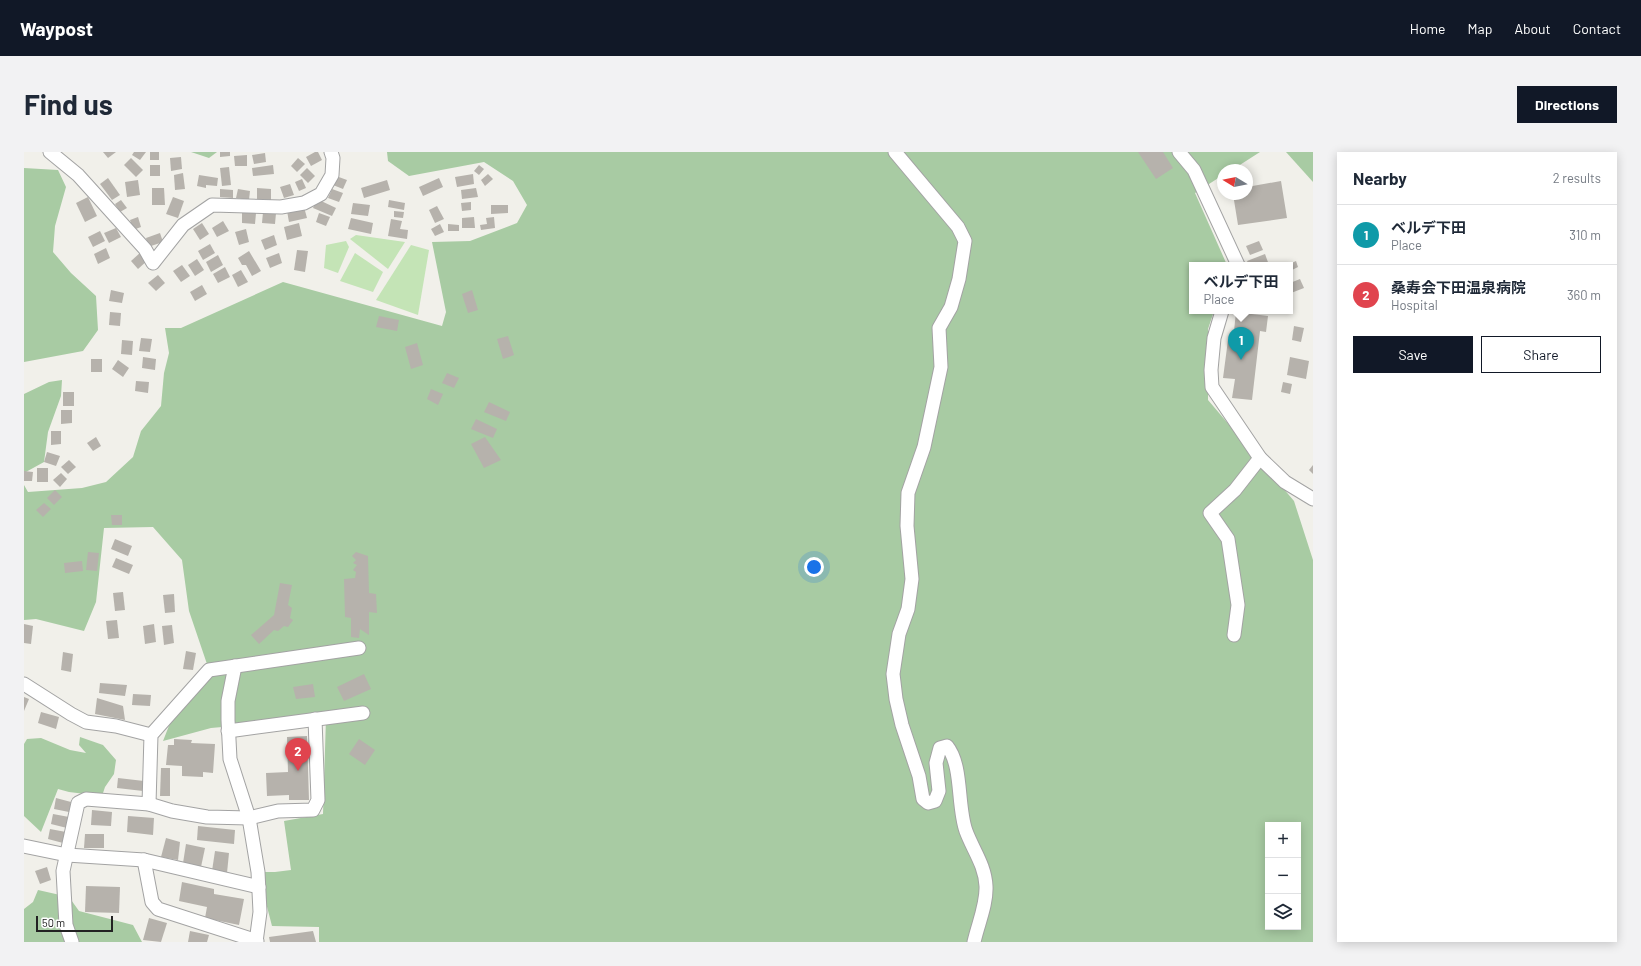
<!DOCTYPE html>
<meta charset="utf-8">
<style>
:root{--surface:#fff;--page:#f2f2f3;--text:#1f2937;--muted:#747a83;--line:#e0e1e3;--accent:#111827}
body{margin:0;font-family:Barlow,"Noto Sans JP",sans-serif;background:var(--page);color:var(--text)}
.controls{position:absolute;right:12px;bottom:12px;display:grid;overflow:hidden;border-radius:0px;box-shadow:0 2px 10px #0003}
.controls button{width:36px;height:36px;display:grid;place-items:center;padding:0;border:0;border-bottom:1px solid var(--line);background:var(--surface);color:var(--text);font:20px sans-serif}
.compass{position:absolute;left:1193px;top:12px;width:36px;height:36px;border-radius:50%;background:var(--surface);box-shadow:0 2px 10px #0003;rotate:280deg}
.scale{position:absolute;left:12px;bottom:10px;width:77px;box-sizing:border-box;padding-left:4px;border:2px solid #222;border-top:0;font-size:11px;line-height:14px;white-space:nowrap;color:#222;-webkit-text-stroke:3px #fff;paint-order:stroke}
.you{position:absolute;left:790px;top:415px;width:14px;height:14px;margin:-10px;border:3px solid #fff;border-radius:50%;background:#1a73e8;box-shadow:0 0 0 6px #1a73e833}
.badge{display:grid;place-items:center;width:26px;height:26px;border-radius:50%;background:var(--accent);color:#fff;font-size:13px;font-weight:700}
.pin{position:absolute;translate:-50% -33px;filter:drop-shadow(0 1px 2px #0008)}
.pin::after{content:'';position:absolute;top:21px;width:14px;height:12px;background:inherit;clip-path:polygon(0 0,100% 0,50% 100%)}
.popup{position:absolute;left:1165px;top:110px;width:104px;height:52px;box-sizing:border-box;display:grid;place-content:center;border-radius:0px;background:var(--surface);filter:drop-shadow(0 1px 3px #0005);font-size:13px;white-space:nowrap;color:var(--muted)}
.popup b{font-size:15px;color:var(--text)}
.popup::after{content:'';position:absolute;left:50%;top:100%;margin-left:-8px;border:8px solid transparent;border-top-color:var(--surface)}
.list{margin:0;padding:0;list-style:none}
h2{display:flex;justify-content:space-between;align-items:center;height:52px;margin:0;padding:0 16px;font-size:17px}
h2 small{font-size:13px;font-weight:400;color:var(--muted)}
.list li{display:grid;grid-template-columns:26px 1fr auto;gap:12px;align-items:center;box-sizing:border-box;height:60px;padding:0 16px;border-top:1px solid var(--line)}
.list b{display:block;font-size:15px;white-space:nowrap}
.list p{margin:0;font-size:13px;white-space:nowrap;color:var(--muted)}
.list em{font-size:13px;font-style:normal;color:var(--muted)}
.actions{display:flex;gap:8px;padding:12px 16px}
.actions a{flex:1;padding:9px 0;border:1px solid var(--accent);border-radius:0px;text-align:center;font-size:14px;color:var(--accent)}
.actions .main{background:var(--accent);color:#fff}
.icon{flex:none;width:22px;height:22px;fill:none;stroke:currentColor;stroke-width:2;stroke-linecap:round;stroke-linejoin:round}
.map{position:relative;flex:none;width:1289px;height:790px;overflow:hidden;border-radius:0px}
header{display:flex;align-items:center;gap:24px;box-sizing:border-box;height:56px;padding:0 20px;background:var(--accent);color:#fff}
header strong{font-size:19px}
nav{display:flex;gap:22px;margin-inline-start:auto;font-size:14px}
.intro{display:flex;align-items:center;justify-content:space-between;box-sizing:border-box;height:96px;padding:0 24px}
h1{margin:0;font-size:28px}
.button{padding:10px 18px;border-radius:0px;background:var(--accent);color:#fff;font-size:14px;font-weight:700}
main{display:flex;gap:24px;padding:0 24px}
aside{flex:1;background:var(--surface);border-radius:0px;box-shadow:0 2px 10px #0003}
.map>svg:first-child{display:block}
</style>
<header>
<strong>Waypost</strong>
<nav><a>Home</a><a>Map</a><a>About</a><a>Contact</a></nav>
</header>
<div class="intro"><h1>Find us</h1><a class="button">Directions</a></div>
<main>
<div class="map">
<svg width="1289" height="790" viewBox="0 0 1289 790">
<rect width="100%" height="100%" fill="#f1f0ea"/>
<g fill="#c4e4b6">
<path d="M332,83L381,90L364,117L326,87Z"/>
<path d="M322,89L325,95L314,121L300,116L302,93Z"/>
<path d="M387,93L405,98L394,163L352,148Z"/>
<path d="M331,101L359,120L349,140L316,129Z"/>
</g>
<g fill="#a8cba3" fill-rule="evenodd">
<path d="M167,0H193L185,6Z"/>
<path d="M363,0H1236L1208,18H1199V23L1171,41L1203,113H1168V159H1190L1184,177V248L1270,349L1289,408V790H295V775L248,774L234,720H251L267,718L260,669L299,662L302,566L187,576L139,589L150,561L185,518L165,459L158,408L129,375L80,376L72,450L60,479L12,467L0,468V333L4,340L58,336L82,330L109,305L117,279L137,254L140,221L145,201L141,176H157L259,130L418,174L422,160L408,90L446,89L493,71L503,53L489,29L460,10L385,24L364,9ZM1244,673H1274V775H1244Z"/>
<path d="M1262,0H1289V30Z"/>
<path d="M0,16L34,18L42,35L31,74L29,100L47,121L72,144L74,178L59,199L0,210Z"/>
<path d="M38,228L37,244L24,280L20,310L0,321V242L25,230Z"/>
<path d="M56,585L79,593L92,608L90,622L81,635L78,644L45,640L34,637L17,680L0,664V592L3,587L17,586L46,598L62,601L55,593Z"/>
<path d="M14,738L45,745L55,759L109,773L118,790H0V757L9,750Z"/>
</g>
<g fill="#b6b2ac">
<path d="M79,0H92L84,6Z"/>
<path d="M110,0H122L116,8L108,3Z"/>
<rect x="126" y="0" width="9" height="8"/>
<path d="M196,0H206V4L196,5Z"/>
<path d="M291,0H294L298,8L287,14L282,5Z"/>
<path d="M1114,0H1139L1149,16L1132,27Z"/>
<path d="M241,1L242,10L230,12L228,3Z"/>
<path d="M223,3V14H211L210,4Z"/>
<path d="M157,5L158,17L147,19L146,6Z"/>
<path d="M107,6L119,18L112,25L100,13Z"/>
<path d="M274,6L281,12L273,20L267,14Z"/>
<rect x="126" y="13" width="10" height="11"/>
<path d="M249,13L250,22L229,24L228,16Z"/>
<path d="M455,13L460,17L455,23L450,19Z"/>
<path d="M205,15L207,33L198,34L196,16Z"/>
<path d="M283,16L291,24L284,31L276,23Z"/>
<path d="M159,21L161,37L151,38L150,23Z"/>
<path d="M449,22L450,32L433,35L431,25Z"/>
<path d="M464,22L469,27L461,34L457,28Z"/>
<path d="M175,23L194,26L193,34L182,33V36L173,34Z"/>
<path d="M312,24L323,28L319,37L309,33Z"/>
<path d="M84,26L96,43L88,48L76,32Z"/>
<path d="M415,26L419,35L399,44L395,35Z"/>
<path d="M278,27L282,36L275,39L271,30Z"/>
<path d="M114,28L116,43L103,45L101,30Z"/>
<path d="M363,28L366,38L340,46L337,36Z"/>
<path d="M1257,29L1263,66L1214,73L1209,42H1223V35Z"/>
<path d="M266,32L270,43L260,46L256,35Z"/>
<path d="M128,36H140L141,53H128Z"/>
<path d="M233,36L247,37V48L233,47Z"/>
<path d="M452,36L454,45L438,47L437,38Z"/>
<path d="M196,37L209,38V46L196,45Z"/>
<path d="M214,37L226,39L225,48L212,46Z"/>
<path d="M308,37L319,41L315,50L304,46Z"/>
<path d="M64,45L73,64L61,70L52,51Z"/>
<path d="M149,45L160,49L154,66L142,62Z"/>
<path d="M293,47L312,56L308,64L289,56Z"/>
<path d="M97,48L103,56L96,60L91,52Z"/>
<path d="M365,48L381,51L380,58L364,55Z"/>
<path d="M447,50V58L438,59L437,51Z"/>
<path d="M329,51L346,53L344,64L327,62Z"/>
<path d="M467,53H484V61L467,62Z"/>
<path d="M413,54L420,67L411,71L405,58Z"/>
<path d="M280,55L283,66L265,70L263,59Z"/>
<path d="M370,59L380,60L379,66L370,65Z"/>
<path d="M218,60L232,61L231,72L218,71Z"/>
<path d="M239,60L252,61L251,72L238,71Z"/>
<path d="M295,61L306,65L302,74L292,70Z"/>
<path d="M114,65L117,75L109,78L106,68Z"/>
<path d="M450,65L451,76H438V66Z"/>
<path d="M470,65L471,76L457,78L456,73L463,72L462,66Z"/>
<path d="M327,66L349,71L347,82L324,77Z"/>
<path d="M367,67L378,69L376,77L384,78L383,87L364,84Z"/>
<path d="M199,69L205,79L193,85L188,76Z"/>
<path d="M178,71L185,82L176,88L169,77Z"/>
<path d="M275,71L278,84L263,88L260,75Z"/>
<path d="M416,72L420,80L411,84L407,77Z"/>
<path d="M424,72L435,73V79H424Z"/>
<path d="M92,76L97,85L85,91L80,81Z"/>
<path d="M222,77L225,90L215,93L211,80Z"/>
<path d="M76,79L81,89L69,95L64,85Z"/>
<path d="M136,81L139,90L124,95L122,86Z"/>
<path d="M250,83L253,93L241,98L237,88Z"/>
<path d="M1235,89L1239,98L1226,103L1222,94Z"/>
<path d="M186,92L191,101L179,108L174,99Z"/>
<path d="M82,96L86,106L74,112L70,102Z"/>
<path d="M273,98L284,99L281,120L270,118Z"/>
<path d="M225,99L237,119L228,124L222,113H218L214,106Z"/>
<path d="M117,100L124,108L114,117L107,109Z"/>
<path d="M255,101L258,111L246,116L242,106Z"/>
<path d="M1241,102L1245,113H1225L1223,109Z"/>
<path d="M194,103L199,113L187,120L182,110Z"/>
<path d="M173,107L180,118L171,124L164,113Z"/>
<path d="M1272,109L1274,115L1266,119V113H1263Z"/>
<path d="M158,113L166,124L157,130L149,119Z"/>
<path d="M201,115L206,125L194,131L189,122Z"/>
<path d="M217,118L224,130L214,135L208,123Z"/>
<path d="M134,123L141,131L132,139L124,131Z"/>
<path d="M1276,127L1280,136L1267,141L1266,131Z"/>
<path d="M178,133L183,142L171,149L166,140Z"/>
<path d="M87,138L100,141L98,151L85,149Z"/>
<path d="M448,138L454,158L444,161L438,142Z"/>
<path d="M86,160L97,161L96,174L85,173Z"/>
<path d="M1212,160L1244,164L1242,180L1236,179L1228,248L1208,246L1211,227L1199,226L1204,188L1214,189L1215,180L1210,179Z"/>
<path d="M355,164L375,168L373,179L352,175Z"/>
<path d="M1270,174L1280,176L1277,190L1268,188Z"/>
<path d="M484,184L490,203L479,207L473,187Z"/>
<path d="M117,186L128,187L126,200L115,199Z"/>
<path d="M98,188L109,189L108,203L97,202Z"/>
<path d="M393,191L399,213L387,217L381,195Z"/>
<path d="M119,205L132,207L131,218L118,216Z"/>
<path d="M1266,205L1285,209L1282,227L1263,223Z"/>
<rect x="67" y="207" width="11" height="13"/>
<path d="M94,208L105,216L99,225L88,217Z"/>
<path d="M423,221L435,226L430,236L418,231Z"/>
<path d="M112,229L125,230L124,241L111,239Z"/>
<path d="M1259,230L1268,232L1266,242L1257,240Z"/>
<path d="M407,237L419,242L414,253L403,247Z"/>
<rect x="39" y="240" width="11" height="14"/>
<path d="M465,250L486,260L482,269L460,260Z"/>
<path d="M37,258H48V271L37,272Z"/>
<path d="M452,267L473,277L469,286L447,277Z"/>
<path d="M27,279H37V292L27,293Z"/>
<path d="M72,285L77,294L69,299L63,291Z"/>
<path d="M461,285L477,308L460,316L447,292Z"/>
<path d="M23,300L36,304L32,314L20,310Z"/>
<path d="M45,308L52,315L44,322L37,315Z"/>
<path d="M1289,313V322L1285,318Z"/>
<rect x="13" y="316" width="11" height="14"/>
<path d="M0,319L9,320L8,329H0Z"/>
<path d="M37,321L43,327L36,335L29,328Z"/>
<path d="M31,338L38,345L30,353L23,346Z"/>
<path d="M20,351L27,357L19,365L12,358Z"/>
<path d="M87,363H98V373H88Z"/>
<path d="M91,387L108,394L104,404L87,397Z"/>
<path d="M64,400L75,401L73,419L62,418Z"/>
<path d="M332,400L344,404L345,441L352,442L353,461L345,460V483L336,477L335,486L327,485V466L321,465L320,427L331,426L332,420L329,418L333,413L329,411L332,408L328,404Z"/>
<path d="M92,406L109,413L105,422L88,415Z"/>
<path d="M58,409L59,419L41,421L40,411Z"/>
<path d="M256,431L268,433L264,453L268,456L266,466L269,468L264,475L260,474L254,479L250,478L235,492L227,483L250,463Z"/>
<path d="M99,440L101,458L91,459L89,441Z"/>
<path d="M150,442L151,460L141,461L139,443Z"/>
<path d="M93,468L95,486L84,487L82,469Z"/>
<path d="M0,472L9,474L7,492L0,491Z"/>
<path d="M130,472L132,490L121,492L119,474Z"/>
<path d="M148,473L150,491L140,493L138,474Z"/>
<path d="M162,499L172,501L169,518L159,517Z"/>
<path d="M39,500L49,502L47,520L37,518Z"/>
<path d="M340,522L347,537L320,549L313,535Z"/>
<path d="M76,531L103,533L101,544L75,541Z"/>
<path d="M289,532L291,545L272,547L269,535Z"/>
<path d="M109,542L127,543L126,554L108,553Z"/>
<path d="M0,545L5,547L0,559Z"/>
<path d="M73,546L99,554L101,568L71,562Z"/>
<path d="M17,560L35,565L32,577L14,571Z"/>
<path d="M283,584L285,648H265V643L243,644L242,621L264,620L263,585Z"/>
<path d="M150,587L168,588L167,591L191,592L189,621L179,620V625L158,624V614L142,613L144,593H150Z"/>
<path d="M335,587L351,598L341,613L325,602Z"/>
<path d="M137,616H146V644H136Z"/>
<path d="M94,626L120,629L119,639L93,636Z"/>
<path d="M32,646L47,650L45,660L30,657Z"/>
<path d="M68,658L88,660L87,674L67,673Z"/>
<path d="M29,662L45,665L43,676L27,672Z"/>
<path d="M104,664L130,666L129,683L103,680Z"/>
<path d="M174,674L211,678L210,692L173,688Z"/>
<path d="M26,677L42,680L39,691L24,687Z"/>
<path d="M61,682H80V696H60Z"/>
<path d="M142,686L156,690L154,708L137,705Z"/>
<path d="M162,692L181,696L177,715L159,711Z"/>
<path d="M191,699L205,701L203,721L188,719Z"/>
<path d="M23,715L27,728L16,732L11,719Z"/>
<path d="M158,730L190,737V742L220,747L215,773L181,766L183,755L155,749Z"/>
<path d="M62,734L96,735L95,761L61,760Z"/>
<path d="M125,766L143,771L137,790L119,788Z"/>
<path d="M166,779L185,783L183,790H164Z"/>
<path d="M289,779L292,790H246L245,785Z"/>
</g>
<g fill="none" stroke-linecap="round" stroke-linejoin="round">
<g stroke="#a3a3a3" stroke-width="15">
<g id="minor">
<path d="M26,0L54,23L121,97L129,111L159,73L188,53L257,55L280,51L297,42L308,23L309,6L307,0"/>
<path d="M871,0L934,75L941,89L935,127L927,155L915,176L917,215L900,295L884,341L883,374L888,427L884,457L875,482L869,522L872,547L878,573L895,624L899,647L904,651L911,649L915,639L912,611L916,596L923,594C939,614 933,654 942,679C949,698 961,713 962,734C963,752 954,772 950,790"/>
<path d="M1155,0L1170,18L1214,113"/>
<path d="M1198,159L1190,186L1187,218L1188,235L1236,306L1261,330L1289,347"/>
<path d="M1210,483L1214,453L1204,387L1186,361L1211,338L1236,306"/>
<path d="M211,514L204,549V568L206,607L225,666L234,720L236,760L232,790"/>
<path d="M0,532L47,562L62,570L92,574L127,583"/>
<path d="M204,579L339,561"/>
<path d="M125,652L127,583L185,518L335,496"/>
<path d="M0,694L43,703L120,708L235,735"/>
<path d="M120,708L128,750L134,757L233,789"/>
<path d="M48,790L42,773L39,719L54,651L62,647L125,652L148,659L183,665L225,666L254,659L289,658L294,648L291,567"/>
</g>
</g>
<use href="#minor" stroke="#fff" stroke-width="13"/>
</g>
</svg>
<div class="controls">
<button>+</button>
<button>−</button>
<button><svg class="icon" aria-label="layers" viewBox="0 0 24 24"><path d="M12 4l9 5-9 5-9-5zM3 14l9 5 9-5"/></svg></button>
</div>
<svg class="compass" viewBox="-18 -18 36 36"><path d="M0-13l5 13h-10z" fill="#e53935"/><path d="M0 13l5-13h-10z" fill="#747a83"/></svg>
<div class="scale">50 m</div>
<div class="you"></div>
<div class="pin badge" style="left:1217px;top:208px;background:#0f9aa8">1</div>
<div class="popup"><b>ベルデ下田</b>Place</div>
<div class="pin badge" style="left:274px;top:619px;background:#e0444e">2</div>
</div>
<aside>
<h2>Nearby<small>2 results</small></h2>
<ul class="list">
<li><span class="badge" style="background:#0f9aa8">1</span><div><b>ベルデ下田</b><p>Place</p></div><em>310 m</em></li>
<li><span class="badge" style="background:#e0444e">2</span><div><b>桑寿会下田温泉病院</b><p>Hospital</p></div><em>360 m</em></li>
</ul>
<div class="actions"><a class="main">Save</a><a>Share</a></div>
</aside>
</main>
